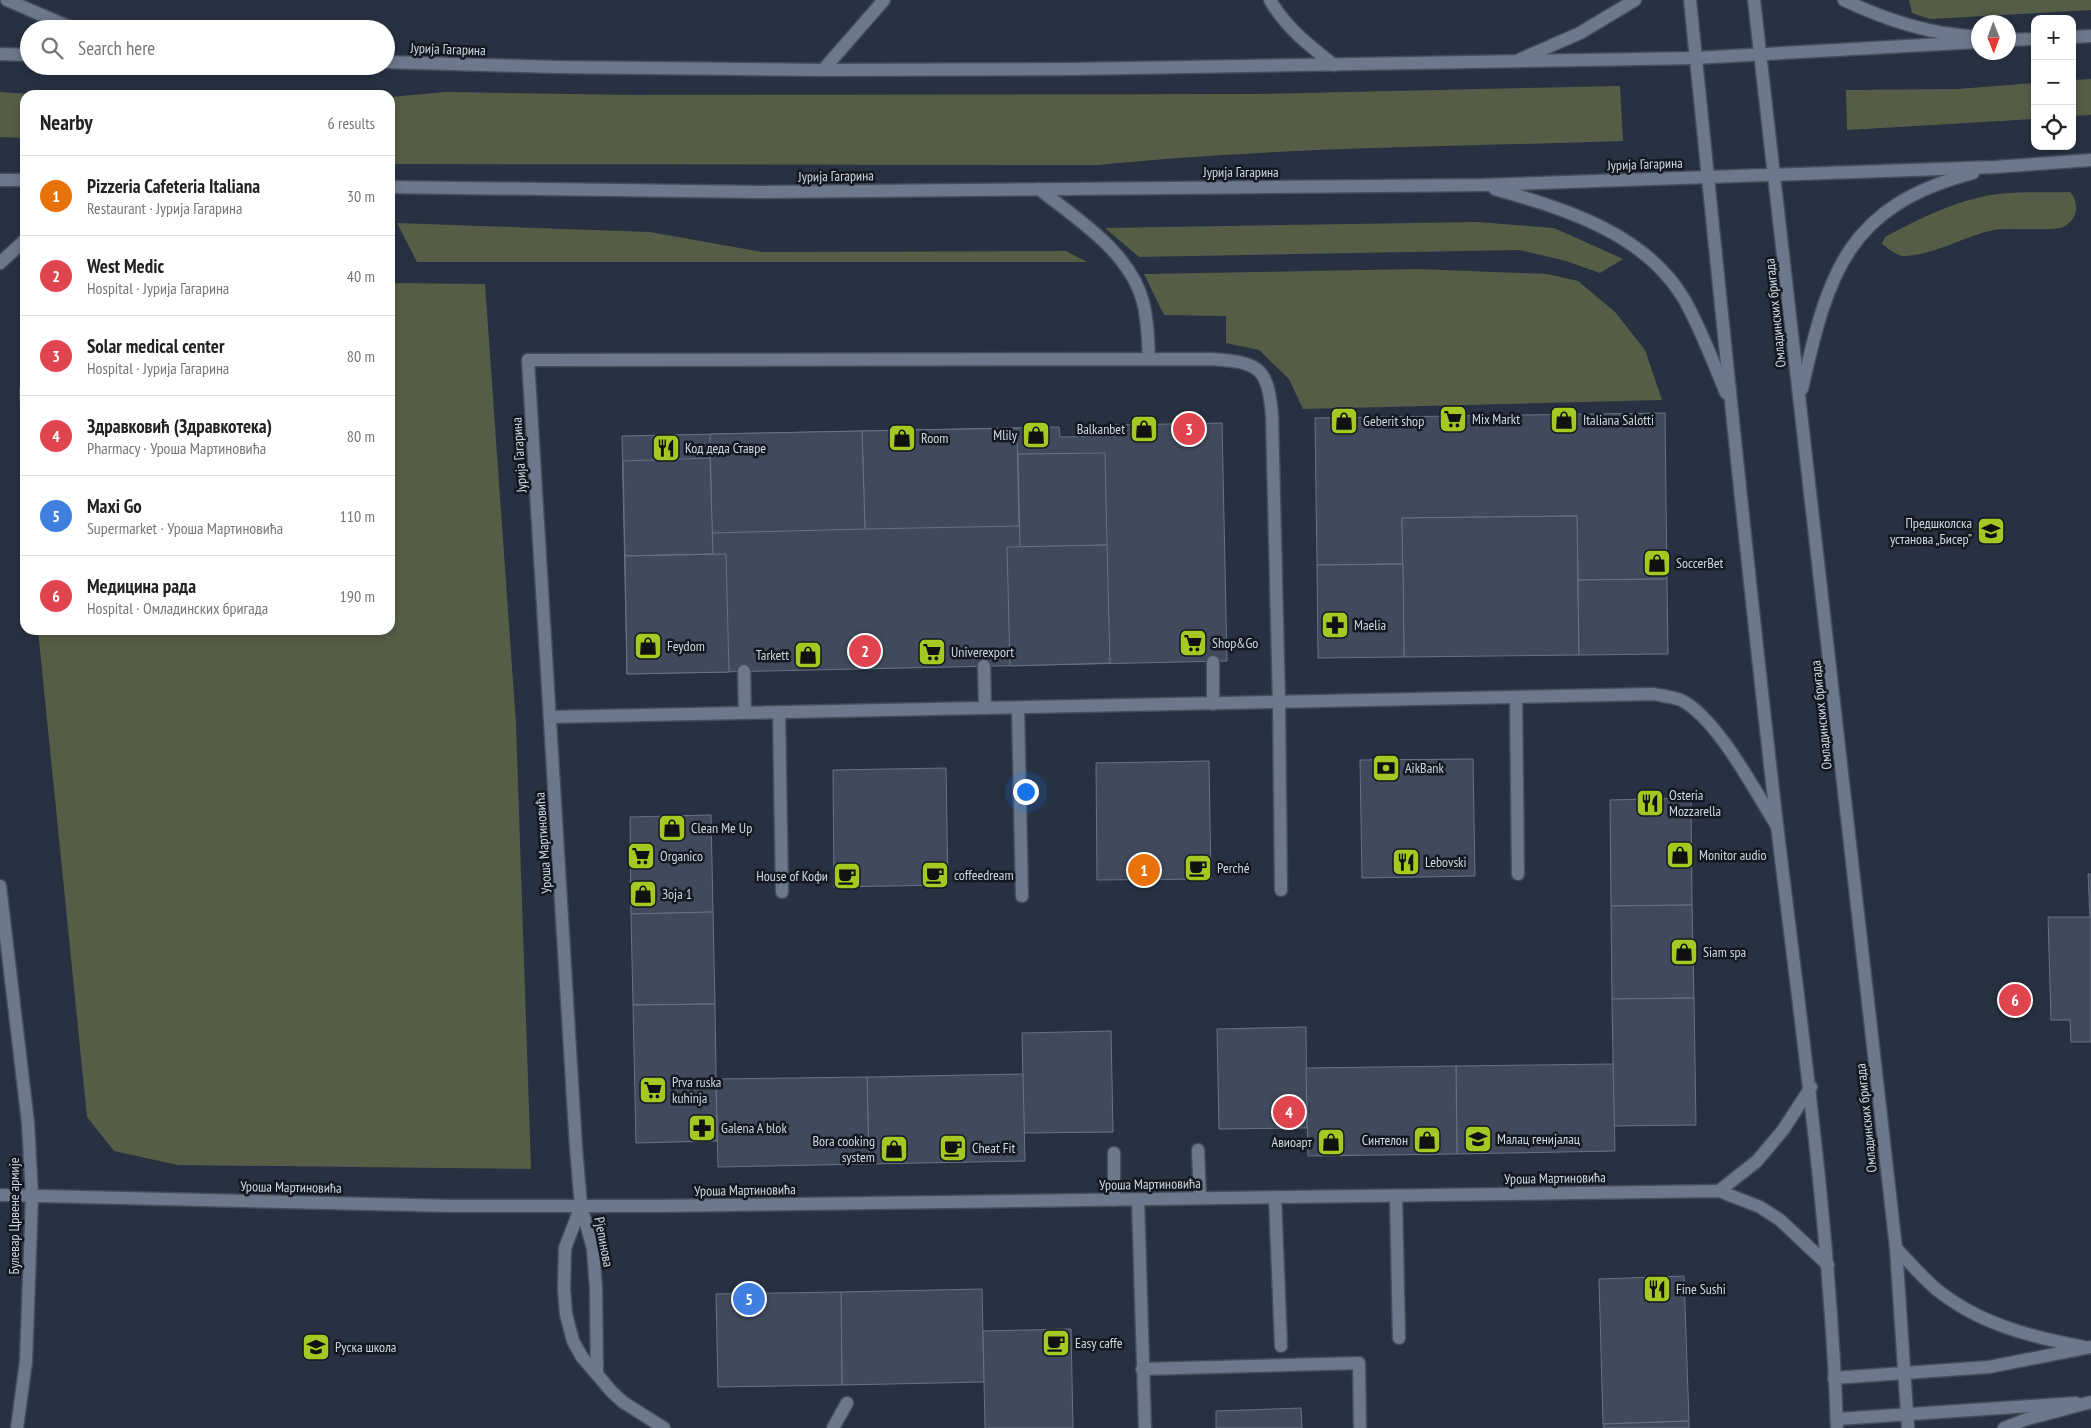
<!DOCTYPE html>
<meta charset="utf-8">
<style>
:root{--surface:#fff;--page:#f2f2f2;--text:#222;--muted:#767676;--line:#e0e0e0;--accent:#0f766e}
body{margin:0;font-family:"PT Sans Narrow",sans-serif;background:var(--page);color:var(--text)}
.controls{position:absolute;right:15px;top:15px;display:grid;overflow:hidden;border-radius:10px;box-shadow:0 2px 8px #0003}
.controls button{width:45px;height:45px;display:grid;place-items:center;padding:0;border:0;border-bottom:1px solid var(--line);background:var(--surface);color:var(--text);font:25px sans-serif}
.compass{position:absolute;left:1971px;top:15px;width:45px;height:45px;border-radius:50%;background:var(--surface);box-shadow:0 2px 8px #0003;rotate:179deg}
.you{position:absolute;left:1025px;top:791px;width:18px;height:18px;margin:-12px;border:4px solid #fff;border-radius:50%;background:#1a73e8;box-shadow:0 0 0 8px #1a73e833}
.badge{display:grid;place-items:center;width:32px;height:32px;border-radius:50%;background:var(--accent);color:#fff;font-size:16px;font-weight:700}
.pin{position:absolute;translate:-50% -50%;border:2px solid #fff;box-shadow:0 1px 5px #0006}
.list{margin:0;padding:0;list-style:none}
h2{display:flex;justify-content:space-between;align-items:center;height:65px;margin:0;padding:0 20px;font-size:21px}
h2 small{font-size:16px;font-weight:400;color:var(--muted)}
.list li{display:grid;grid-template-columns:32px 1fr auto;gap:15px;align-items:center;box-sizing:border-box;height:80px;padding:0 20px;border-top:1px solid var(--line)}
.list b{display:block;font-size:19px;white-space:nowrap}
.list p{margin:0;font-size:16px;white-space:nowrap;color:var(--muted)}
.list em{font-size:16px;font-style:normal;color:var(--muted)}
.icon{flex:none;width:28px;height:28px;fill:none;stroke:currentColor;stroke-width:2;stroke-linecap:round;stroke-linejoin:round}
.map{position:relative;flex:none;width:2091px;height:1428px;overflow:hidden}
.search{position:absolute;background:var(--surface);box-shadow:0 2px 8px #0003;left:20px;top:20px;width:375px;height:55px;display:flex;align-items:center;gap:12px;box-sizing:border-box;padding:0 18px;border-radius:28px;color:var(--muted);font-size:19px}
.panel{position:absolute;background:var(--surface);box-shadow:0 2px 8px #0003;left:20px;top:90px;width:375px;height:545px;border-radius:15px}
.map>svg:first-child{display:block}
</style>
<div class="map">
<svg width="2091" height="1428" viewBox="0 0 2091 1428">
<rect width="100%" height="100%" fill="#273141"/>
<g fill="#565d47">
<path d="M1909,0H2091V10L1930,19L1912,13Z"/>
<path d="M2091,79V115L2072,116V80Z"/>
<path d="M2035,83V119L1847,130L1846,90L1958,89Z"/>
<path d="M1620,86L1623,141C1448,147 1272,147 1098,165L390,164V97L445,92L634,95L1257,94Z"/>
<path d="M0,92L48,95H25V138L0,137Z"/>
<path d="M2070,192C2080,203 2078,220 2063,227C2050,232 2011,227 1994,230C1965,236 1934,255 1905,256C1898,257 1888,248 1882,244L1885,237C1915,221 1944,206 1977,198C2007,190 2040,193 2070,192Z"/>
<path d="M1476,222L1554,228L1623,259L1600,273L1566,261L1520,250L1139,257L1105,228Z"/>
<path d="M397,223L650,232L762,252L1066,251L1087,262H417Z"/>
<path d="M1418,269L1547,274L1578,281L1615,312L1645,350L1662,400L1303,409L1289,379L1259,350L1226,343V316L1164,315L1144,274Z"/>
<path d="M390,283L485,284L516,724L531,1169L178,1165L114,1151L87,1117L38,630H390Z"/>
<path d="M25,368V500L19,390Z"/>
</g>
<g fill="#404a5c" stroke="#677386">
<path d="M1665,413L1667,579L1578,580L1577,516L1402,518L1403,564L1317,565L1315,418Z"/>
<path d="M1222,423L1227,661L627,674L622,436L1059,427L1060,437L1115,436V425Z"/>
<path d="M1017,428L1019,526L865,529L862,431Z"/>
<path d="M862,431L865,529L712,533L710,434Z"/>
<path d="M1105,453L1107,545L1020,547L1018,454Z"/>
<path d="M710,458L713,554L625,556L623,461Z"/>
<path d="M1577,516L1579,655L1404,657L1402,518Z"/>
<path d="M1107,545L1110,663L1010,666L1007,547Z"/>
<path d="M726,554L729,672L627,674L625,556Z"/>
<path d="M1403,564L1404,657L1318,658L1317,565Z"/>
<path d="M1667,579L1668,654L1579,655L1578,580Z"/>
<path d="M1473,759L1475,876L1362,878L1360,760Z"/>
<path d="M1209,761L1211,879L1097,880L1096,763Z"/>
<path d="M946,768L948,885L834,887L833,770Z"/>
<path d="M1691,798L1692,905L1611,906L1610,800Z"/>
<path d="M711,815L713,912L631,914L630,817Z"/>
<path d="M2088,874H2091V1042H2071L2070,1020H2051L2048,917H2090Z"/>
<path d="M1692,905L1694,998L1612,999L1611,906Z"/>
<path d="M713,912L715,1004L633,1005L631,914Z"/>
<path d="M1694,998L1696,1125L1614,1126L1612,999Z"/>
<path d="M715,1004L717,1141L636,1143L633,1005Z"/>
<path d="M1306,1027L1307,1128L1219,1129L1217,1029Z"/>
<path d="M1111,1031L1113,1132L1024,1133L1022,1033Z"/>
<path d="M1613,1064L1615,1151L1457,1154L1456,1066Z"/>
<path d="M1456,1066L1457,1154L1308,1156L1306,1068Z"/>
<path d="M1023,1074L1025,1161L869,1164L867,1077Z"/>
<path d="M867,1077L869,1164L718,1167L716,1079Z"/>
<path d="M1684,1276L1689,1421L1603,1424L1599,1279Z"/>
<path d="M982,1289L984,1382L842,1385L841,1292Z"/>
<path d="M841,1292L842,1385L718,1387L716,1294Z"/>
<path d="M1071,1329L1073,1428H985L983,1331Z"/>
<path d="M1301,1408L1302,1428H1216V1411Z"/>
<path d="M1689,1421V1428H1604L1603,1424Z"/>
</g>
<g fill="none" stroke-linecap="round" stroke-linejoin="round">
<g stroke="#454d5b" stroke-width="15">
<g id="lane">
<path d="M1270,0C1286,28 1310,46 1334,65"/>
<path d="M823,70L884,0"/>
<path d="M1213,662V704"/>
<path d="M984,666L985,708"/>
<path d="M744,671L745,713"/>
<path d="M1516,697L1518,874"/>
<path d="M1279,703L1281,890"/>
<path d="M1018,708L1022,896"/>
<path d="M779,713L782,892"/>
<path d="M1198,1150L1200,1198"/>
<path d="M1114,1153V1200"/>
<path d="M1396,1196L1399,1338"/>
<path d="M1275,1197L1281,1346"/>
<path d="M1138,1200L1145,1428"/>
<path d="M1142,1369L1359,1363L1360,1428"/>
<path d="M833,1428L847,1403"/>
</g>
</g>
<g stroke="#454d5b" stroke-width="15">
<g id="street">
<path d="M550,717L1654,694C1663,696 1673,697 1681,700C1717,718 1755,791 1777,826"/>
<path d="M1719,1191L1757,1161L1783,1130L1811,1087"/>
<path d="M0,1195L453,1206H656L1719,1191L1760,1207L1780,1220L1828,1265"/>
<path d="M581,1206L565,1248L564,1289L566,1314L573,1341L582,1357L612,1392L623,1402L664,1428"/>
<path d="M597,1371L596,1289L593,1249L581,1206L576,1148L528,360L1211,359C1259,362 1268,367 1272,416L1279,703"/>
<path d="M1834,1378L1989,1367L2091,1347"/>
<path d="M1837,1419L2076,1403"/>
</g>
</g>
<g stroke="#454d5b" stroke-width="15">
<g id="secondary">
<path d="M7,0L74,29"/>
<path d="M1690,0C1718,275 1745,551 1777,825C1801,1026 1830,1225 1837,1428"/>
<path d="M1754,0L1896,1248L1908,1428"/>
<path d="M1844,0C1884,19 1925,33 1969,36"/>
<path d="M2072,37L2091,36"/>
<path d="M2008,40L2035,39"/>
<path d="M0,54L29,55"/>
<path d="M1521,59L1580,33L1635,0"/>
<path d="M386,62L556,67L823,70L1073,69L1695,58L1978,42"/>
<path d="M0,180H25"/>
<path d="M390,187L759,192L1483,185L1995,167L2091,160"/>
<path d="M1039,189C1077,219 1130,252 1143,302C1148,321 1148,340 1149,359"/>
<path d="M1495,189C1564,209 1644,232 1684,299C1701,329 1713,362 1726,393"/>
<path d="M0,263L25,240"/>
<path d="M1802,389C1828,273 1847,206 1973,173"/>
<path d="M0,886L28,1123L32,1196L26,1361L17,1428"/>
<path d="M1896,1248C1909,1262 1922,1277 1936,1289C1979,1324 2031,1337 2084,1347"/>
<path d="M2004,1428L2027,1419L2091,1402"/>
</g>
</g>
<use href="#lane" stroke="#6c788b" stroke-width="12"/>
<use href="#street" stroke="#6c788b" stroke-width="12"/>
<use href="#secondary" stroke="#6c788b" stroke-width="12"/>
</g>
<defs>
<g id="supermarket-square" transform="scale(1.4375)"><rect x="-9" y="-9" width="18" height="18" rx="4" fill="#a5c822" stroke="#141820"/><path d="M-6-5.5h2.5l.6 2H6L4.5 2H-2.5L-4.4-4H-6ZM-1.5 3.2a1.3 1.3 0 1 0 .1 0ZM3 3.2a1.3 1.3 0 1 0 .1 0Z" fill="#111"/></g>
<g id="shop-square" transform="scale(1.4375)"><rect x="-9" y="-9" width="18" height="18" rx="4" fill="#a5c822" stroke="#141820"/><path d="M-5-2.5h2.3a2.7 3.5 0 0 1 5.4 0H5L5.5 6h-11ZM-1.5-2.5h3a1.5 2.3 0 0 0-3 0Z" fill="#111"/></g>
<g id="restaurant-square" transform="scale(1.4375)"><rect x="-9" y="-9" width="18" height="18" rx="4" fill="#a5c822" stroke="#141820"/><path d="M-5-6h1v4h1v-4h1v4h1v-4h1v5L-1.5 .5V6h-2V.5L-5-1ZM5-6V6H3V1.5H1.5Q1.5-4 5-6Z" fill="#111"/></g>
<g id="school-square" transform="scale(1.4375)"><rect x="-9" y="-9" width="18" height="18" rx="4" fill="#a5c822" stroke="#141820"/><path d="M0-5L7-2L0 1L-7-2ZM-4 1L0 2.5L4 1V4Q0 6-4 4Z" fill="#111"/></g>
<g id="pharmacy-square" transform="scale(1.4375)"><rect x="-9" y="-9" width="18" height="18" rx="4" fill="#a5c822" stroke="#141820"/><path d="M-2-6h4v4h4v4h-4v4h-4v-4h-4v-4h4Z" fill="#111"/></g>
<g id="bank-square" transform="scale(1.4375)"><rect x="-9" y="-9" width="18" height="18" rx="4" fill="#a5c822" stroke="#141820"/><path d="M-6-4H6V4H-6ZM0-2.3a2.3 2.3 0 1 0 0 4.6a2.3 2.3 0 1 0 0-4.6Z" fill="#111"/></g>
<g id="cafe-square" transform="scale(1.4375)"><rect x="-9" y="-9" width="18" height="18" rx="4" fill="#a5c822" stroke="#141820"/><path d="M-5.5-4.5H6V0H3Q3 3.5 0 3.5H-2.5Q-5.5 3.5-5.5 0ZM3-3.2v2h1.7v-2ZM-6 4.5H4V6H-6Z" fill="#111"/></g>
</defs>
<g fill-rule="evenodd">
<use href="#supermarket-square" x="1453" y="419"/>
<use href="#shop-square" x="1564" y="420"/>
<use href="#shop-square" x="1344" y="421"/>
<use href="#shop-square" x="1144" y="429"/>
<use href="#shop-square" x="1036" y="435"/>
<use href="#shop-square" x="902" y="438"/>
<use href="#restaurant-square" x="666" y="448"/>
<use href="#school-square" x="1991" y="531"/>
<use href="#shop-square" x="1657" y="563"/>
<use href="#pharmacy-square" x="1335" y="625"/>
<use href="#supermarket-square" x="1193" y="643"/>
<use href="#shop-square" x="648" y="646"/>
<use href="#supermarket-square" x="932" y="652"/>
<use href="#shop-square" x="808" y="655"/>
<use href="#bank-square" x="1386" y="768"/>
<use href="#restaurant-square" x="1650" y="803"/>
<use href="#shop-square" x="672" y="828"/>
<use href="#shop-square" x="1680" y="855"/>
<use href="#supermarket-square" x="641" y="856"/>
<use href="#restaurant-square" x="1406" y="862"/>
<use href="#cafe-square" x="1198" y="868"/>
<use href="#cafe-square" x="935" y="875"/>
<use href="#cafe-square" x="847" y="876"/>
<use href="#shop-square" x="643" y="894"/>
<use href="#shop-square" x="1684" y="952"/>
<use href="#supermarket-square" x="653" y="1090"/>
<use href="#pharmacy-square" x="702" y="1128"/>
<use href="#school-square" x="1478" y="1139"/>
<use href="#shop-square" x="1427" y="1140"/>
<use href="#shop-square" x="1331" y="1142"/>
<use href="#cafe-square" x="953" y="1148"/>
<use href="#shop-square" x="894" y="1149"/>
<use href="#restaurant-square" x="1657" y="1289"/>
<use href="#cafe-square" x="1056" y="1343"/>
<use href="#school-square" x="316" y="1347"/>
</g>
<g text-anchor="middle" stroke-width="5" stroke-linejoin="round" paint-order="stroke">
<g font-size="14" fill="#d0d7e1" stroke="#141820">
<text transform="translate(448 49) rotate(2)" y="5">Јурија Гагарина</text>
<text transform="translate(1645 164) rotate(-2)" y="5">Јурија Гагарина</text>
<text x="1241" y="177">Јурија Гагарина</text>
<text transform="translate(836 176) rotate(-1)" y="5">Јурија Гагарина</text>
<text transform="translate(1775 313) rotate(-96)" y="5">Омладинских бригада</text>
<text transform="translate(519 455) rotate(-94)" y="5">Јурија Гагарина</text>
<text transform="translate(1821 715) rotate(-96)" y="5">Омладинских бригада</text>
<text transform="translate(543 843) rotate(-94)" y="5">Уроша Мартиновића</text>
<text transform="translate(1866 1118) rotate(-96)" y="5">Омладинских бригада</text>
<text transform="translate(1555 1178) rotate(-1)" y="5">Уроша Мартиновића</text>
<text transform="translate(1150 1184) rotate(-1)" y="5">Уроша Мартиновића</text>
<text transform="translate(291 1187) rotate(1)" y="5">Уроша Мартиновића</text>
<text transform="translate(745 1190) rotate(-1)" y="5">Уроша Мартиновића</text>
<text transform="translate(14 1216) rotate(-90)" y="5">Булевар Црвене армије</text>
<text transform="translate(604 1242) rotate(79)" y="5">Рјепинова</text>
</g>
<g font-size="14" fill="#d0d7e1" stroke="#141820" text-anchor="start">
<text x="1472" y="424">Mix Markt</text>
<text x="1583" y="425">Italiana Salotti</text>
<text x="1363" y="426">Geberit shop</text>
<text x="1125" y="434" text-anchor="end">Balkanbet</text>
<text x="1017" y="440" text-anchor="end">Mlily</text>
<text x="921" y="443">Room</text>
<text x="685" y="453">Код деда Ставре</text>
<text x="1972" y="528" text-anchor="end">Предшколска<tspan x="1972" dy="16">установа „Бисер”</tspan></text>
<text x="1676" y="568">SoccerBet</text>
<text x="1354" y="630">Maelia</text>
<text x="1212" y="648">Shop&amp;Go</text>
<text x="667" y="651">Feydom</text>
<text x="951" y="657">Univerexport</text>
<text x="789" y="660" text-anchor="end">Tarkett</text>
<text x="1405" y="773">AikBank</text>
<text x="1669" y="800">Osteria<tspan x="1669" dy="16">Mozzarella</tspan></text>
<text x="691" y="833">Clean Me Up</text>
<text x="1699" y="860">Monitor audio</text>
<text x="660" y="861">Organico</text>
<text x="1425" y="867">Lebovski</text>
<text x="1217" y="873">Perché</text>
<text x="954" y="880">coffeedream</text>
<text x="828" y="881" text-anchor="end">House of Кофи</text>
<text x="662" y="899">Зоја 1</text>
<text x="1703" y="957">Siam spa</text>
<text x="672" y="1087">Prva ruska<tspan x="672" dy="16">kuhinja</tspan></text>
<text x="721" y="1133">Galena A blok</text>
<text x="1497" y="1144">Малац генијалац</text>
<text x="1408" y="1145" text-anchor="end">Синтелон</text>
<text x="875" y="1146" text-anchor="end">Bora cooking<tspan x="875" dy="16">system</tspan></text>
<text x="1312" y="1147" text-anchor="end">Авиоарт</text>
<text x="972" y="1153">Cheat Fit</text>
<text x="1676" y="1294">Fine Sushi</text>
<text x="1075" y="1348">Easy caffe</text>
<text x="335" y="1352">Руска школа</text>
</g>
</g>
</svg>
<div class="controls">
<button>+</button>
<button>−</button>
<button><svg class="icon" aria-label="locate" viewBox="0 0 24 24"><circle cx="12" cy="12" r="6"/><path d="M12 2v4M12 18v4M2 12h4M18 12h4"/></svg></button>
</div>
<svg class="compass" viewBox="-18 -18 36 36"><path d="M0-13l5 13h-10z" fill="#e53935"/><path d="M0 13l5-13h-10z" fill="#767676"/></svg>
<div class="you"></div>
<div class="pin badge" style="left:1144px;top:870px;background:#e8710a">1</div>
<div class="pin badge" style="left:865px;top:651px;background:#e0444e">2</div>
<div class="pin badge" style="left:1189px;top:429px;background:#e0444e">3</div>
<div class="pin badge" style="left:1289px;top:1112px;background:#e0444e">4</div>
<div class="pin badge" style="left:749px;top:1299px;background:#3f7fe0">5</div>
<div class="pin badge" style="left:2015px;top:1000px;background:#e0444e">6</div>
<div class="search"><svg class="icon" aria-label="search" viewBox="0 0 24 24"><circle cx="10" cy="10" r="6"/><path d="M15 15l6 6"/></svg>Search here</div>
<section class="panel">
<h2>Nearby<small>6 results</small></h2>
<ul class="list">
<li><span class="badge" style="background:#e8710a">1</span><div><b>Pizzeria Cafeteria Italiana</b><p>Restaurant · Јурија Гагарина</p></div><em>30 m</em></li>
<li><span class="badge" style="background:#e0444e">2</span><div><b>West Medic</b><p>Hospital · Јурија Гагарина</p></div><em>40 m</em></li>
<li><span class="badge" style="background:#e0444e">3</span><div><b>Solar medical center</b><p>Hospital · Јурија Гагарина</p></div><em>80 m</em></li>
<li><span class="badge" style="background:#e0444e">4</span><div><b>Здравковић (Здравкотека)</b><p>Pharmacy · Уроша Мартиновића</p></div><em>80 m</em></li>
<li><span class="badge" style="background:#3f7fe0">5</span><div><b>Maxi Go</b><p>Supermarket · Уроша Мартиновића</p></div><em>110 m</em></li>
<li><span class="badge" style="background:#e0444e">6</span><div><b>Медицина рада</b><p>Hospital · Омладинских бригада</p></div><em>190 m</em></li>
</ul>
</section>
</div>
